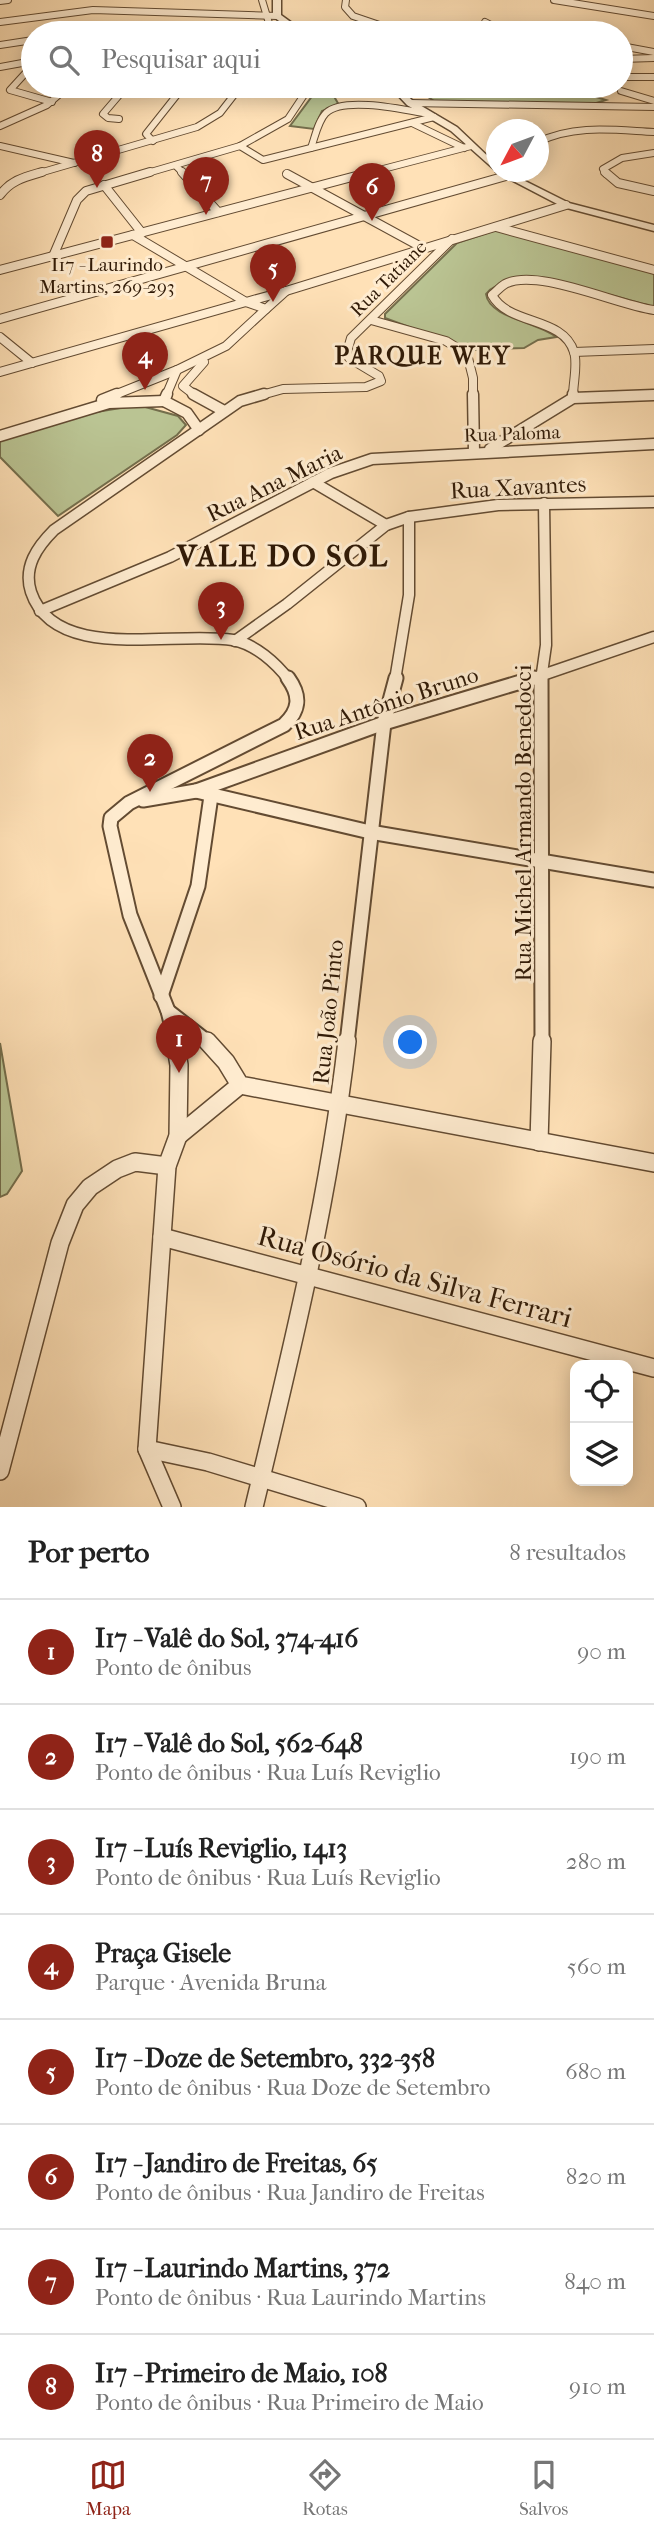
<!DOCTYPE html>
<html lang="pt">
<meta charset="utf-8">
<style>
:root{--surface:#fff;--page:#f6f6f6;--text:#222;--muted:#767676;--line:#e0e0e0;--accent:#8f2418}
body{margin:0;font-family:"IM FELL French Canon",serif;background:var(--page);color:var(--text)}
.controls{position:absolute;right:21px;bottom:21px;display:grid;overflow:hidden;border-radius:14px;box-shadow:0 4px 18px #0003}
.controls button{width:63px;height:63px;display:grid;place-items:center;padding:0;border:0;border-bottom:2px solid var(--line);background:var(--surface);color:var(--text);font:35px sans-serif}
.compass{position:absolute;left:486px;top:119px;width:63px;height:63px;border-radius:50%;background:var(--surface);box-shadow:0 4px 18px #0003;rotate:229deg}
.you{position:absolute;left:411px;top:1043px;width:24px;height:24px;margin:-18px;border:5px solid #fff;border-radius:50%;background:#1a73e8;box-shadow:0 0 0 10px #1a73e833}
.badge{display:grid;place-items:center;width:46px;height:46px;border-radius:50%;background:var(--accent);color:#fff;font-size:23px;font-weight:700}
.pin{position:absolute;translate:-50% -58px;filter:drop-shadow(0 2px 4px #0008)}
.pin::after{content:'';position:absolute;top:37px;width:24px;height:21px;background:inherit;clip-path:polygon(0 0,100% 0,50% 100%)}
.list{margin:0;padding:0;list-style:none}
h2{display:flex;justify-content:space-between;align-items:center;height:91px;margin:0;padding:0 28px;font-size:30px}
h2 small{font-size:23px;font-weight:400;color:var(--muted)}
.list li{display:grid;grid-template-columns:46px 1fr auto;gap:21px;align-items:center;box-sizing:border-box;height:105px;padding:0 28px;border-top:2px solid var(--line)}
.list b{display:block;font-size:26px;white-space:nowrap}
.list p{margin:0;font-size:23px;white-space:nowrap;color:var(--muted)}
.list em{font-size:23px;font-style:normal;color:var(--muted)}
.icon{flex:none;width:38px;height:38px;fill:none;stroke:currentColor;stroke-width:2;stroke-linecap:round;stroke-linejoin:round}
.map{position:relative;flex:none;width:654px;height:1507px;overflow:hidden}
.search{position:absolute;background:var(--surface);box-shadow:0 4px 18px #0003;left:21px;right:21px;top:21px;height:77px;display:flex;align-items:center;gap:18px;box-sizing:border-box;padding:0 24px;border-radius:38px;color:var(--muted);font-size:26px}
.sheet{height:931px;background:var(--surface)}
nav{display:flex;justify-content:space-around;align-items:center;box-sizing:border-box;height:98px;border-top:2px solid var(--line);background:var(--surface);font-size:19px;color:var(--muted)}
nav a{display:grid;justify-items:center;gap:4px}
nav .on{color:var(--accent)}
.map>svg:first-child{display:block}
</style>
<div class="map">
<svg width="654" height="1507" viewBox="0 0 654 1507">
<rect width="100%" height="100%" fill="#ffe1b7"/>
<filter id="stains"><feTurbulence type="fractalNoise" baseFrequency=".00286" numOctaves="4"/><feColorMatrix values="0 0 0 0 .2 0 0 0 0 .09 0 0 0 0 .02 0 0 0 .5 -.17"/></filter>
<radialGradient id="worn" r=".72"><stop offset=".6" stop-color="#630" stop-opacity="0"/><stop offset="1" stop-color="#630" stop-opacity=".3"/></radialGradient>
<g fill="#bac493" stroke="#746e4c" stroke-width="2">
<path d="M421,86H504L557,91L572,95L580,92L606,100L593,104L434,101L418,90Z"/>
<path d="M332,93L339,105L322,111L314,129L290,126L313,95Z"/>
<path d="M496,230L654,272V307C621,298 510,262 486,294C489,318 538,322 556,337L538,340L524,348L471,350L385,318V314L457,243Z"/>
<path d="M138,405L178,416L186,425L177,435L58,516L0,457V439L67,417Z"/>
<path d="M0,1043L22,1171L7,1194L0,1197Z"/>
</g>
<g fill="none" stroke-linecap="round" stroke-linejoin="round">
<g stroke="#634b32" stroke-width="8">
<g id="minor-far4">
<path d="M262,0L272,33"/>
<path d="M346,0L345,7L353,16L403,33"/>
<path d="M554,0L654,16"/>
<path d="M0,1L8,0"/>
<path d="M0,22L93,10L277,16"/>
<path d="M485,22L506,33"/>
<path d="M79,33H169"/>
<path d="M0,45L33,40"/>
<path d="M621,46L654,52"/>
<path d="M621,59L654,58"/>
<path d="M31,61V67L10,90L52,102"/>
<path d="M0,67L33,61"/>
<path d="M621,77H654"/>
<path d="M517,86L544,89L562,86"/>
<path d="M621,91L654,101"/>
<path d="M405,98L412,86"/>
<path d="M410,103L654,107"/>
<path d="M119,119L108,118L103,114L127,86"/>
<path d="M412,123L464,148"/>
<path d="M0,126L47,105L69,86"/>
<path d="M153,141L146,134L184,86"/>
<path d="M538,142C575,124 614,130 654,132"/>
<path d="M0,146L74,163"/>
<path d="M240,146L263,160L434,117"/>
<path d="M311,148C315,137 318,121 326,113C344,96 405,110 428,114"/>
<path d="M177,167L184,174"/>
<path d="M36,174L197,127L220,113L241,86"/>
<path d="M144,174L240,146L288,119L310,86"/>
<path d="M364,174L471,146"/>
<path d="M508,174L510,172"/>
<path d="M606,174L603,169L622,158L654,153"/>
</g>
</g>
<g stroke="#634b32" stroke-width="10">
<g id="minor-far3">
<path d="M182,172L218,212"/>
<path d="M605,172L618,183L654,191"/>
<path d="M287,174L423,248"/>
<path d="M104,185L142,233"/>
<path d="M0,195C11,180 25,177 42,172"/>
<path d="M496,227L654,270"/>
<path d="M133,235L246,302"/>
<path d="M54,254L77,200L86,191L150,172"/>
<path d="M0,270L371,172"/>
<path d="M286,291L566,205"/>
<path d="M286,291L266,309L246,302Z"/>
<path d="M0,319L506,176L510,172"/>
<path d="M371,320L446,341L467,354L473,378V396"/>
<path d="M0,337L32,363"/>
<path d="M574,352L654,349"/>
<path d="M0,372L246,302"/>
<path d="M112,396L177,370"/>
<path d="M166,396L177,370L226,346L266,309"/>
<path d="M196,396L183,386L204,362"/>
<path d="M258,396L283,389L366,387L381,381L379,376L349,358L347,352L351,338L452,239"/>
<path d="M573,396C573,383 578,364 574,352C563,316 509,326 492,295C496,292 500,287 505,284C536,267 617,305 654,310"/>
<path d="M628,396L654,395"/>
</g>
</g>
<g stroke="#634b32" stroke-width="13">
<g id="minor-far2">
<path d="M167,394L164,401L187,413L199,430"/>
<path d="M193,394L224,411"/>
<path d="M264,394L240,401L54,530C37,547 23,567 31,592C55,664 175,630 233,640C255,644 276,663 289,680"/>
<path d="M473,394L474,452"/>
<path d="M573,398V394"/>
<path d="M102,400L117,394"/>
<path d="M0,436L109,403L164,401"/>
<path d="M490,449L573,398L654,395"/>
<path d="M313,482L386,525"/>
<path d="M40,611L170,557L331,473L372,459L654,444"/>
<path d="M235,641L287,604L386,525L409,517L498,505L654,502"/>
<path d="M395,680L409,595V517"/>
<path d="M528,680L654,637"/>
<path d="M541,680L546,645L544,503"/>
</g>
</g>
<g stroke="#634b32" stroke-width="17">
<g id="minor-far1">
<path d="M541,678L542,1043"/>
<path d="M196,791L370,832L654,880"/>
<path d="M143,800L196,791L384,723L534,678"/>
<path d="M161,996L198,886L211,796"/>
<path d="M168,1011L209,1043"/>
<path d="M176,1043L168,1011L130,915L110,826L111,818L129,803L284,725C300,710 301,696 288,678"/>
<path d="M347,1043L384,723L396,678"/>
</g>
</g>
<g stroke="#634b32" stroke-width="20">
<g id="minor">
<path d="M207,1041L226,1062L240,1085L654,1163"/>
<path d="M178,1136L240,1085"/>
<path d="M539,1142L542,1041"/>
<path d="M162,1237L654,1368"/>
<path d="M147,1449L208,1462L357,1507"/>
<path d="M0,1471L60,1243L75,1205L90,1187L117,1169L135,1162L167,1166"/>
<path d="M172,1507L147,1449L167,1166L178,1136L179,1065L175,1041"/>
<path d="M254,1507C291,1353 329,1199 347,1041"/>
</g>
</g>
<g stroke="#634b32" stroke-width="3">
<g id="tertiary">
<path d="M273,0H281V15L292,23L320,33C302,33 286,28 273,16Z"/>
<path d="M389,86H397L413,101L457,127L496,164V171L451,131L407,105Z"/>
<path d="M496,172H507L569,203L654,225V231L563,207Z"/>
</g>
</g>
<use href="#minor-far4" stroke="#ffecd0" stroke-width="6"/>
<use href="#minor-far3" stroke="#ffecd0" stroke-width="8"/>
<use href="#minor-far2" stroke="#ffecd0" stroke-width="10"/>
<use href="#minor-far1" stroke="#ffecd0" stroke-width="13"/>
<use href="#minor" stroke="#ffecd0" stroke-width="17"/>
<use href="#tertiary" fill="#ffecd0" fill-rule="evenodd"/>
</g>
<rect fill="#8f2418" stroke="#ffecd0" stroke-width="2.5" x="100" y="235" width="14" height="14" rx="3.5"/>
<g text-anchor="middle" stroke-width="6" stroke-linejoin="round" paint-order="stroke">
<g font-size="19" fill="#2f1906" stroke="#ffecd0">
<text x="107" y="271">I17 - Laurindo<tspan x="107" dy="22">Martins, 269-293</tspan></text>
</g>
<g font-size="19" fill="#2f1906" stroke="#ffecd0">
<text transform="translate(388 278) rotate(-45)" y="7">Rua Tatiane</text>
<text transform="translate(512 433) rotate(-2)" y="7">Rua Paloma</text>
</g>
<g font-size="23" fill="#2f1906" stroke="#ffecd0">
<text transform="translate(274 483) rotate(-26)" y="8">Rua Ana Maria</text>
<text transform="translate(518 487) rotate(-3)" y="8">Rua Xavantes</text>
<text transform="translate(386 703) rotate(-18)" y="8">Rua Antônio Bruno</text>
<text transform="translate(523 823) rotate(-90)" y="8">Rua Michel Armando Benedocci</text>
<text transform="translate(328 1012) rotate(-84)" y="8">Rua João Pinto</text>
</g>
<g font-size="24" font-weight="bold" letter-spacing="2" fill="#2f1906" stroke="#ffecd0">
<text x="423" y="364">PARQUE WEY</text>
</g>
<g font-size="28" fill="#2f1906" stroke="#ffecd0">
<text transform="translate(415 1276) rotate(15)" y="10">Rua Osório da Silva Ferrari</text>
</g>
<g font-size="30" font-weight="bold" letter-spacing="2" fill="#2f1906" stroke="#ffecd0">
<text x="283" y="566">VALE DO SOL</text>
</g>
</g>
<rect width="100%" height="100%" filter="url(#stains)"/>
<rect width="100%" height="100%" fill="url(#worn)"/>
</svg>
<div class="controls">
<button><svg class="icon" aria-label="locate" viewBox="0 0 24 24"><circle cx="12" cy="12" r="6"/><path d="M12 2v4M12 18v4M2 12h4M18 12h4"/></svg></button>
<button><svg class="icon" aria-label="layers" viewBox="0 0 24 24"><path d="M12 4l9 5-9 5-9-5zM3 14l9 5 9-5"/></svg></button>
</div>
<svg class="compass" viewBox="-18 -18 36 36"><path d="M0-13l5 13h-10z" fill="#e53935"/><path d="M0 13l5-13h-10z" fill="#767676"/></svg>
<div class="you"></div>
<div class="pin badge" style="left:179px;top:1073px">1</div>
<div class="pin badge" style="left:150px;top:792px">2</div>
<div class="pin badge" style="left:221px;top:640px">3</div>
<div class="pin badge" style="left:145px;top:390px">4</div>
<div class="pin badge" style="left:273px;top:302px">5</div>
<div class="pin badge" style="left:372px;top:221px">6</div>
<div class="pin badge" style="left:206px;top:215px">7</div>
<div class="pin badge" style="left:97px;top:188px">8</div>
<div class="search"><svg class="icon" aria-label="search" viewBox="0 0 24 24"><circle cx="10" cy="10" r="6"/><path d="M15 15l6 6"/></svg>Pesquisar aqui</div>
</div>
<section class="sheet">
<h2>Por perto<small>8 resultados</small></h2>
<ul class="list">
<li><span class="badge">1</span><div><b>I17 - Valê do Sol, 374-416</b><p>Ponto de ônibus</p></div><em>90 m</em></li>
<li><span class="badge">2</span><div><b>I17 - Valê do Sol, 562-648</b><p>Ponto de ônibus · Rua Luís Reviglio</p></div><em>190 m</em></li>
<li><span class="badge">3</span><div><b>I17 - Luís Reviglio, 1413</b><p>Ponto de ônibus · Rua Luís Reviglio</p></div><em>280 m</em></li>
<li><span class="badge">4</span><div><b>Praça Gisele</b><p>Parque · Avenida Bruna</p></div><em>560 m</em></li>
<li><span class="badge">5</span><div><b>I17 - Doze de Setembro, 332-358</b><p>Ponto de ônibus · Rua Doze de Setembro</p></div><em>680 m</em></li>
<li><span class="badge">6</span><div><b>I17 - Jandiro de Freitas, 65</b><p>Ponto de ônibus · Rua Jandiro de Freitas</p></div><em>820 m</em></li>
<li><span class="badge">7</span><div><b>I17 - Laurindo Martins, 372</b><p>Ponto de ônibus · Rua Laurindo Martins</p></div><em>840 m</em></li>
<li><span class="badge">8</span><div><b>I17 - Primeiro de Maio, 108</b><p>Ponto de ônibus · Rua Primeiro de Maio</p></div><em>910 m</em></li>
</ul>
</section>
<nav>
<a class="on"><svg class="icon" aria-label="map" viewBox="0 0 24 24"><path d="M3 6l6-2 6 2 6-2v14l-6 2-6-2-6 2zM9 4v14M15 6v14"/></svg>Mapa</a>
<a><svg class="icon" aria-label="directions" viewBox="0 0 24 24"><path d="M12 3l9 9-9 9-9-9zM9 14v-3h6M13 9l2 2-2 2"/></svg>Rotas</a>
<a><svg class="icon" aria-label="saved" viewBox="0 0 24 24"><path d="M7 4h10v16l-5-4-5 4z"/></svg>Salvos</a>
</nav>
